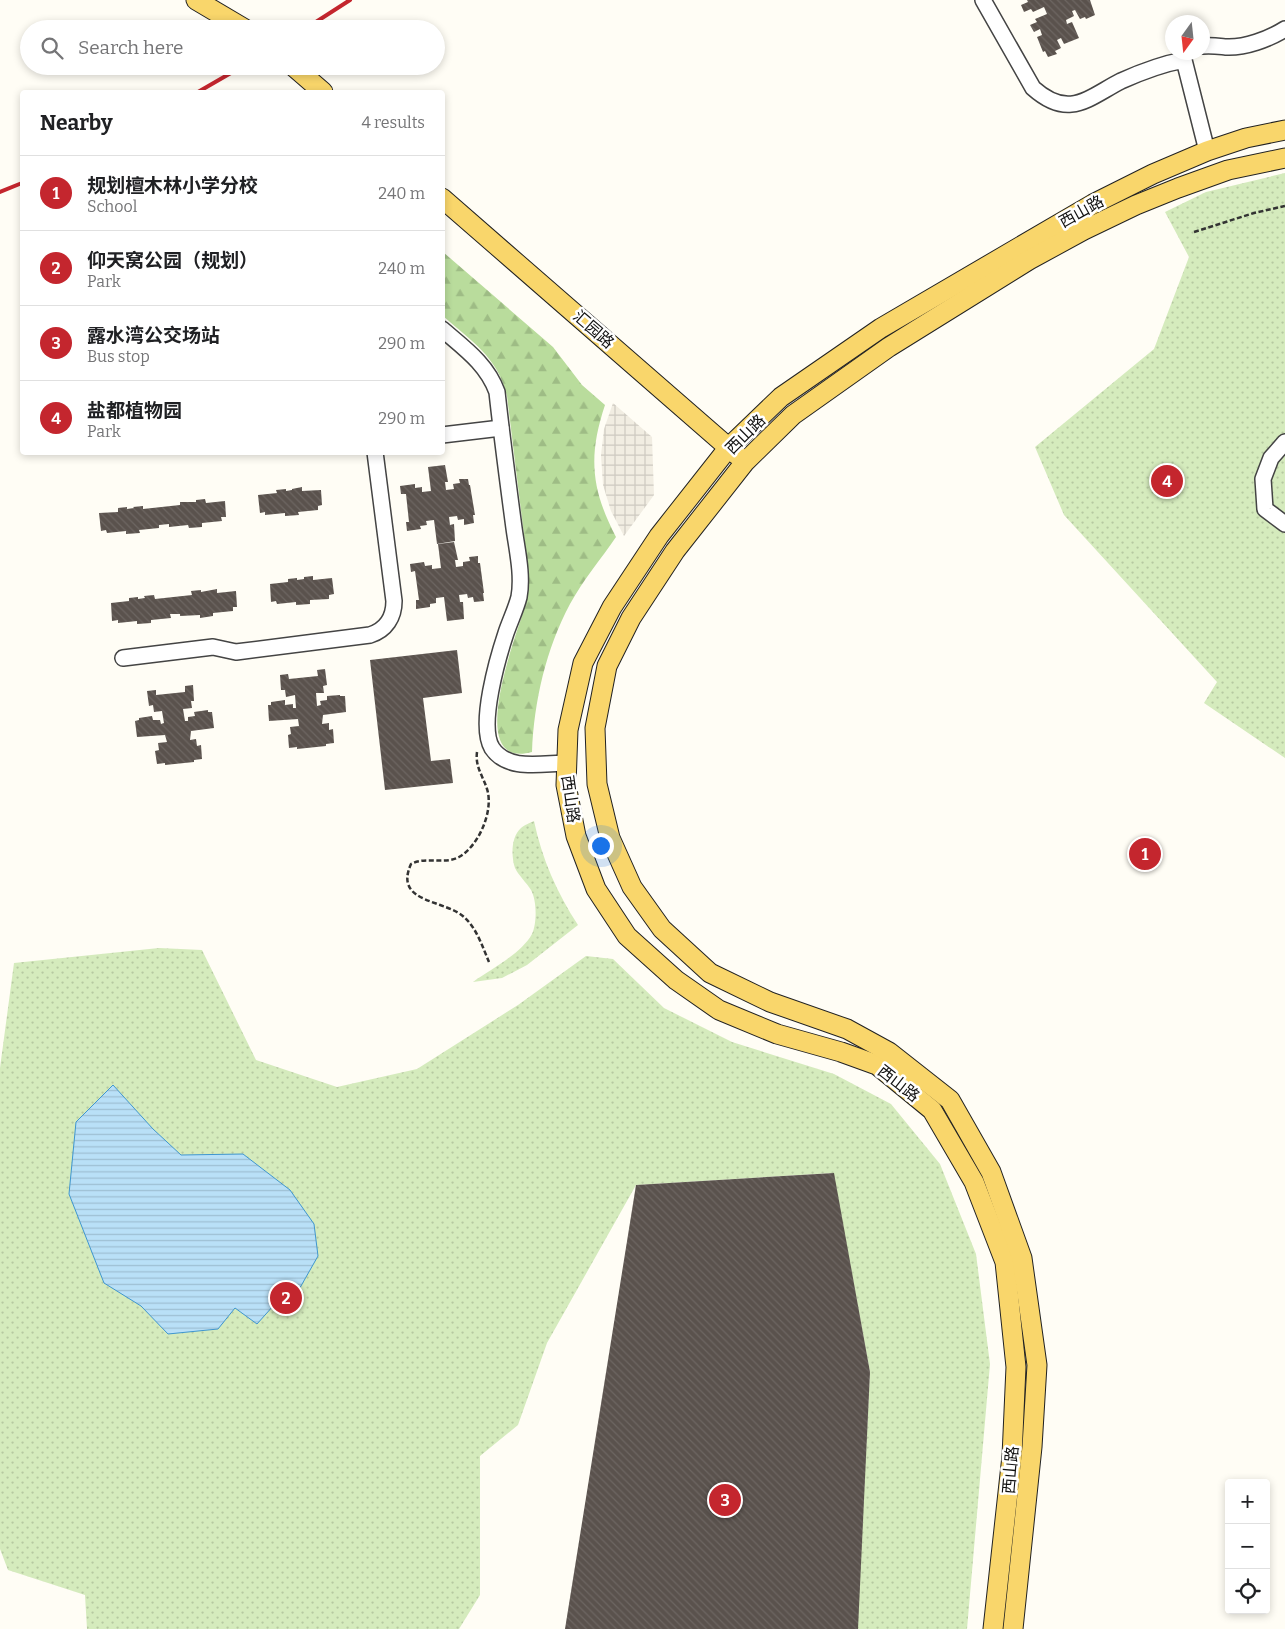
<!DOCTYPE html>
<meta charset="utf-8">
<style>
:root{--surface:#fff;--page:#f6f6f6;--text:#202124;--muted:#757577;--line:#e0e0e0;--accent:#c4262e}
body{margin:0;font-family:Bitter,"Noto Sans SC",serif;background:var(--page);color:var(--text)}
.controls{position:absolute;right:15px;bottom:15px;display:grid;overflow:hidden;border-radius:5px;box-shadow:0 2px 8px #0003}
.controls button{width:45px;height:45px;display:grid;place-items:center;padding:0;border:0;border-bottom:1px solid var(--line);background:var(--surface);color:var(--text);font:25px sans-serif}
.compass{position:absolute;left:1165px;top:15px;width:45px;height:45px;border-radius:50%;background:var(--surface);box-shadow:0 2px 8px #0003;rotate:195deg}
.you{position:absolute;left:600px;top:845px;width:18px;height:18px;margin:-12px;border:4px solid #fff;border-radius:50%;background:#1a73e8;box-shadow:0 0 0 8px #1a73e833}
.badge{display:grid;place-items:center;width:32px;height:32px;border-radius:50%;background:var(--accent);color:#fff;font-size:16px;font-weight:700}
.pin{position:absolute;translate:-50% -50%;border:2px solid #fff;box-shadow:0 1px 5px #0006}
.list{margin:0;padding:0;list-style:none}
h2{display:flex;justify-content:space-between;align-items:center;height:65px;margin:0;padding:0 20px;font-size:21px}
h2 small{font-size:16px;font-weight:400;color:var(--muted)}
.list li{display:grid;grid-template-columns:32px 1fr auto;gap:15px;align-items:center;box-sizing:border-box;height:75px;padding:0 20px;border-top:1px solid var(--line)}
.list b{display:block;font-size:19px;white-space:nowrap}
.list p{margin:0;font-size:16px;white-space:nowrap;color:var(--muted)}
.list em{font-size:16px;font-style:normal;color:var(--muted)}
.icon{flex:none;width:28px;height:28px;fill:none;stroke:currentColor;stroke-width:2;stroke-linecap:round;stroke-linejoin:round}
.map{position:relative;flex:none;width:1285px;height:1629px;overflow:hidden}
.search{position:absolute;background:var(--surface);box-shadow:0 2px 8px #0003;left:20px;top:20px;width:425px;height:55px;display:flex;align-items:center;gap:12px;box-sizing:border-box;padding:0 18px;border-radius:28px;color:var(--muted);font-size:19px}
.panel{position:absolute;background:var(--surface);box-shadow:0 2px 8px #0003;left:20px;top:90px;width:425px;height:365px;border-radius:5px}
.map>svg:first-child{display:block}
</style>
<div class="map">
<svg width="1285" height="1629" viewBox="0 0 1285 1629">
<defs>
<pattern id="green-dots" width="8" height="8" patternUnits="userSpaceOnUse" patternTransform="scale(1.25)"><rect width="8" height="8" fill="#d5ebbd"/><path d="M2 2h.1M6 6h.1" fill="none" stroke="#b6c8a1" stroke-width="1.8" stroke-linecap="round"/></pattern>
<pattern id="forest-firs" width="22" height="20" patternUnits="userSpaceOnUse" patternTransform="scale(1.25)"><rect width="22" height="20" fill="#b9dc9c"/><path d="M5 1l3.5 6h-7zM16 11l3.5 6h-7z" fill="#9ebc85"/></pattern>
<pattern id="plaza-grid" width="8" height="8" patternUnits="userSpaceOnUse" patternTransform="scale(1.25)"><rect width="8" height="8" fill="#f1ede2"/><path d="M0 4h8M4 0v8" fill="none" stroke="#cecac1"/></pattern>
<pattern id="water-rules" width="6" height="5" patternUnits="userSpaceOnUse" patternTransform="scale(1.25)"><rect width="6" height="5" fill="#b9e0f7"/><path d="M0 2.5h6" fill="none" stroke="#9ebfd3"/></pattern>
<pattern id="building-back-hatch" width="6" height="6" patternUnits="userSpaceOnUse" patternTransform="scale(1.25)"><rect width="6" height="6" fill="#5a524d"/><path d="M-1 5l2 2M0 0l6 6M5-1l2 2" fill="none" stroke="#6d6662"/></pattern>
</defs>
<rect width="100%" height="100%" fill="#fffdf5"/>
<g fill="url(#green-dots)">
<path d="M1285,173V758L1204,703L1217,682L1064,515L1035,447L1154,349L1189,257L1165,212L1206,192Z"/>
<path d="M534,821C542,859 557,893 578,925L527,965L502,978L473,982C491,969 521,954 532,934C537,923 537,901 531,890C526,882 519,876 515,868C511,856 511,837 521,828C524,825 530,823 534,821Z"/>
<path d="M159,948L202,950L256,1060L337,1087L417,1069L518,1005L586,956L613,959L664,1008L732,1042L834,1074L891,1104L940,1164L976,1254L990,1364L967,1629H857L870,1372L833,1173L636,1185L547,1343L518,1425L480,1456V1595L459,1629H87L85,1595L8,1570L0,1549V1068L14,963Z"/>
</g>
<path fill="url(#forest-firs)" d="M443,252L553,347L582,385L605,405C588,456 591,489 616,537C601,559 583,580 570,604C546,649 534,701 532,752C462,771 518,632 525,606C528,596 529,587 529,576L507,396C498,357 471,341 443,316Z"/>
<path fill="url(#plaza-grid)" d="M613,403L652,437L654,495L624,536L611,511L603,485L601,455L604,429Z"/>
<path fill="url(#water-rules)" stroke="#3f96cf" d="M113,1085L153,1129L181,1155L243,1154L290,1190L314,1224L318,1256L297,1293L274,1305L257,1324L235,1308L218,1329L168,1334L141,1306L104,1283L69,1194L76,1122Z"/>
<g fill="url(#building-back-hatch)">
<path d="M1027,0H1090L1095,15L1086,19L1085,17L1080,19L1075,10L1072,11L1074,16L1066,20L1067,24L1072,22L1079,38L1064,44L1061,38L1057,40L1061,48L1055,51L1057,54L1048,57L1045,51L1043,52L1037,37L1042,35L1040,29L1034,32L1030,25L1037,22L1035,19L1047,14L1044,7L1033,12L1031,9L1024,12L1021,5L1028,2Z"/>
<path d="M445,465L448,482H445L446,490L454,489L453,484L460,483L459,479H468L469,485H470L475,515H473L474,523L464,525V519L458,520L457,516L449,517L450,525L454,524L455,541L437,544L434,520L426,521L427,525L420,526L421,529L407,531L406,522H409L406,494H401L400,486L415,484V488L422,487V492L431,491L428,467Z"/>
<path d="M302,487V491L321,490L322,505L318,506V510L298,512L299,515L285,516V513L265,515V512L260,513L258,495L277,493L276,490L286,489V491L292,490V489Z"/>
<path d="M205,499L206,503L225,501L226,517H221L222,521L202,523V527L189,528L188,525L169,527V524L159,525V528L139,530L140,533L126,534V531L107,533L106,530L101,531L99,513L118,512V508L127,507V509L134,508L133,507L143,506V509L180,505V502H196V500Z"/>
<path d="M454,542L458,560H455L456,567L463,566V562L470,561L469,557L478,556V563H480L484,593H483L484,601L474,602L473,597L468,598L467,594L459,595L460,602H463L464,619L447,621L444,597L436,598V603L430,604V607L416,609V600H419L415,571L411,572L410,564L424,562L425,566L432,565V569L441,568L438,544Z"/>
<path d="M313,576V580L332,578L334,594L329,595V599L310,600V604L296,605V602L277,604L276,601L271,602L270,584L288,582V579L297,578V580L304,579V577Z"/>
<path d="M217,589V593L236,591L237,607H233V611L213,613V616L200,618V615L180,616V614H170L171,618L151,620V623L137,624V621L118,623V620L112,621L111,603L129,601V598L138,597V599L145,598L144,596L154,595L155,599L192,595L191,591L201,590V592Z"/>
<path d="M457,650L462,693L423,698L431,761L450,759L453,783L385,790L370,660Z"/>
<path d="M325,669L327,685L323,686L324,693H316L317,706L321,705L320,701L327,700V696L340,695V696H345L346,712L323,715L322,724L329,723V730L333,729L334,743L326,744V746L297,749V747L289,748L288,735L291,734L290,727L299,726L298,719L269,721L268,705H271V702L285,700V705L293,704V708H296L295,695L286,697L285,690H281L280,675L288,674L289,679L318,676L317,670Z"/>
<path d="M193,685L194,701H191L192,708L183,709L185,721H188V717L195,716L194,712L208,710V712H212L214,728L191,731L190,740L196,739L197,746L201,745L202,759L194,760V762L165,765V763L157,764L155,751L159,750L158,743L167,742L165,735L137,737L135,721L139,720V718L152,716L153,720H160L161,724L164,723L162,711L154,712L153,705L149,706L147,691L156,690V695L185,692V686Z"/>
<path d="M834,1173L870,1372L858,1629H565L636,1185Z"/>
</g>
<g fill="none" stroke-linecap="round" stroke-linejoin="round">
<g stroke="#444" stroke-width="18">
<g id="minor">
<path d="M983,0L1033,88C1069,120 1088,98 1121,81C1141,72 1162,64 1184,60L1207,151"/>
<path d="M1202,46C1211,45 1217,46 1226,47C1245,48 1269,39 1285,29"/>
<path d="M442,329C464,348 487,364 497,392C502,438 508,483 514,528C517,550 523,575 519,597C516,609 510,621 506,633C498,657 478,725 492,748C508,772 543,763 567,763"/>
<path d="M442,435L501,428"/>
<path d="M1285,442L1271,458L1263,479L1265,509L1285,524"/>
<path d="M123,658L213,647L236,652L370,635C386,630 394,617 394,601L375,452"/>
</g>
</g>
<g stroke="#222" stroke-width="21">
<g id="major">
<path d="M196,0L245,29"/>
<path d="M293,66L323,92"/>
<path d="M442,198L737,455"/>
<path d="M993,1629L1012,1456L1016,1367L1005,1262L974,1182L932,1110L877,1065L841,1052L777,1034L719,1010L676,980L627,936L596,889L576,836L566,785L568,730L583,663L612,607L659,536L729,447L781,397L881,328L1093,204L1153,174L1207,151L1246,138L1285,130"/>
<path d="M1013,1629L1032,1447L1037,1365L1022,1258L991,1172L950,1100L889,1052L847,1029L770,1002L710,973L662,929L632,887L610,838L597,784L595,728L607,666L631,618L675,551L745,462L793,415L889,347L1029,260L1084,230L1136,205L1178,188L1228,170L1285,158"/>
</g>
</g>
<g stroke="#333" stroke-width="2.5" stroke-dasharray="5 2.5" stroke-linecap="butt">
<path d="M1194,232L1254,213L1285,206"/>
<path d="M477,752C475,767 483,776 487,789C494,810 479,846 459,857C444,865 426,856 411,864C393,904 446,899 465,918C477,929 483,948 489,962"/>
</g>
<use href="#minor" stroke="#fff" stroke-width="15"/>
<use href="#major" stroke="#f9d66b" stroke-width="19"/>
<g stroke="#c4262e" stroke-width="4">
<path d="M305,29L350,0"/>
<path d="M198,92L243,66"/>
<path d="M0,192L22,183"/>
</g>
</g>
<g text-anchor="middle" stroke-width="5" stroke-linejoin="round" paint-order="stroke">
<g font-size="16" fill="#111" stroke="#fff">
<text transform="translate(1081 211) rotate(-29)" y="6">西山路</text>
<text transform="translate(594 329) rotate(41)" y="6">汇园路</text>
<text transform="translate(745 434) rotate(-45)" y="6">西山路</text>
<text transform="translate(571 799) rotate(82)" y="6">西山路</text>
<text transform="translate(899 1083) rotate(38)" y="6">西山路</text>
<text transform="translate(1010 1470) rotate(-85)" y="6">西山路</text>
</g>
</g>
</svg>
<div class="controls">
<button>+</button>
<button>−</button>
<button><svg class="icon" aria-label="locate" viewBox="0 0 24 24"><circle cx="12" cy="12" r="6"/><path d="M12 2v4M12 18v4M2 12h4M18 12h4"/></svg></button>
</div>
<svg class="compass" viewBox="-18 -18 36 36"><path d="M0-13l5 13h-10z" fill="#e53935"/><path d="M0 13l5-13h-10z" fill="#757577"/></svg>
<div class="you"></div>
<div class="pin badge" style="left:1145px;top:854px">1</div>
<div class="pin badge" style="left:286px;top:1298px">2</div>
<div class="pin badge" style="left:725px;top:1500px">3</div>
<div class="pin badge" style="left:1167px;top:481px">4</div>
<div class="search"><svg class="icon" aria-label="search" viewBox="0 0 24 24"><circle cx="10" cy="10" r="6"/><path d="M15 15l6 6"/></svg>Search here</div>
<section class="panel">
<h2>Nearby<small>4 results</small></h2>
<ul class="list">
<li><span class="badge">1</span><div><b>规划檀木林小学分校</b><p>School</p></div><em>240 m</em></li>
<li><span class="badge">2</span><div><b>仰天窝公园（规划）</b><p>Park</p></div><em>240 m</em></li>
<li><span class="badge">3</span><div><b>露水湾公交场站</b><p>Bus stop</p></div><em>290 m</em></li>
<li><span class="badge">4</span><div><b>盐都植物园</b><p>Park</p></div><em>290 m</em></li>
</ul>
</section>
</div>
